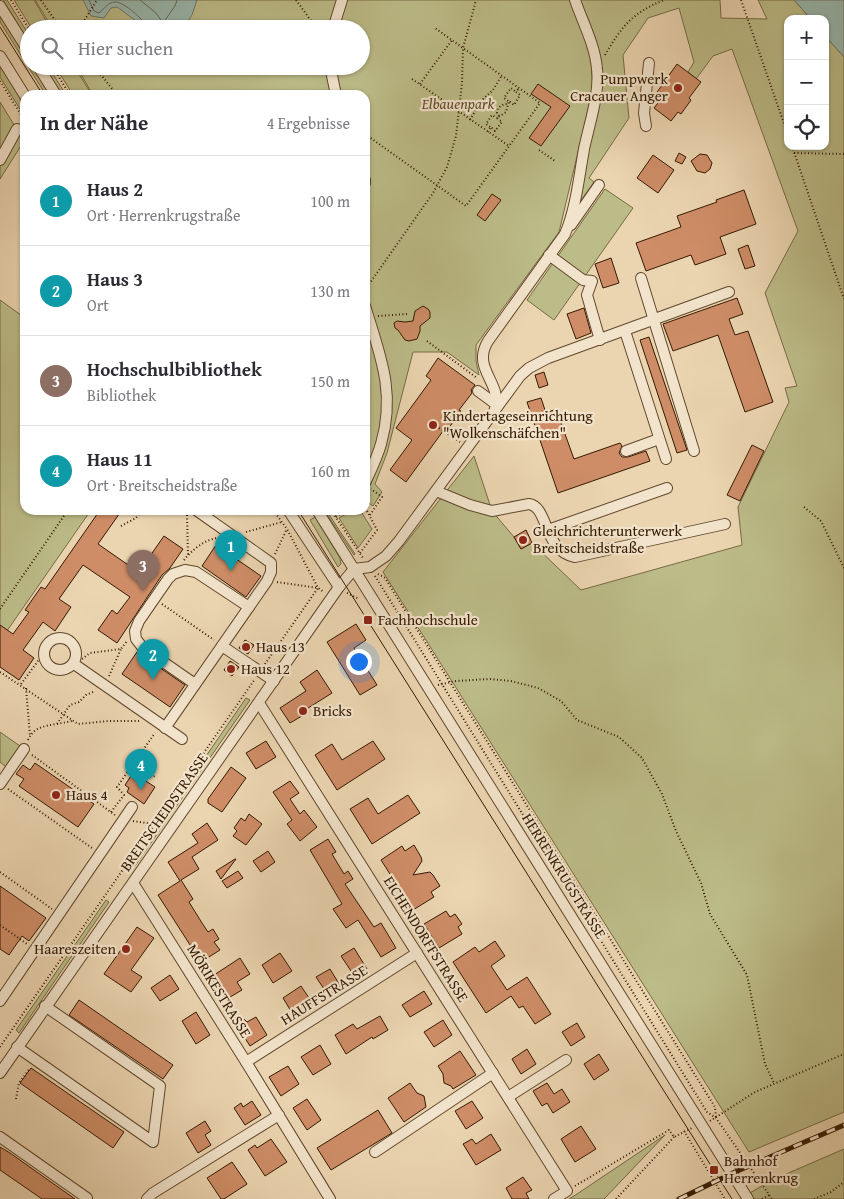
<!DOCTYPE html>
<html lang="de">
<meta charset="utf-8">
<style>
:root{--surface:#fff;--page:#f2f2f3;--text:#2b2b33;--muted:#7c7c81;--line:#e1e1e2;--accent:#8f2418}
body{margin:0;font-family:"Gentium Book Plus",serif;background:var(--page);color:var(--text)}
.controls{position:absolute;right:15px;top:15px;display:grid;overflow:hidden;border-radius:10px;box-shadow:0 1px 4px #0004}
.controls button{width:45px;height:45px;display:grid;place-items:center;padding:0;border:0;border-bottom:1px solid var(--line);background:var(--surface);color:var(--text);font:25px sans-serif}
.you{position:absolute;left:358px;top:661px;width:18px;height:18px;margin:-12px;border:4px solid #fff;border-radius:50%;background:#1a73e8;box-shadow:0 0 0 8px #1a73e833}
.badge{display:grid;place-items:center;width:32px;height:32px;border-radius:50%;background:var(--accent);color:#fff;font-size:16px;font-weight:700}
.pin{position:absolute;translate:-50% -41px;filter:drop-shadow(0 1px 2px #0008)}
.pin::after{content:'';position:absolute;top:26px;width:18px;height:15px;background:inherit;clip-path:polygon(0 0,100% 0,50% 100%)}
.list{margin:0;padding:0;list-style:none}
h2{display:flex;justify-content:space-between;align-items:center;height:65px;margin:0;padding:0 20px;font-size:21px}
h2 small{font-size:16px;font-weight:400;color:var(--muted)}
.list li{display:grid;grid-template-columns:32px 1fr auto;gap:15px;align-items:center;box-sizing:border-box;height:90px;padding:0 20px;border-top:1px solid var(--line)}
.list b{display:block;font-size:19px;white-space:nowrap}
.list p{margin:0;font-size:16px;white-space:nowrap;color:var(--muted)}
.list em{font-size:16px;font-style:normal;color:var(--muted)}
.icon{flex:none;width:28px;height:28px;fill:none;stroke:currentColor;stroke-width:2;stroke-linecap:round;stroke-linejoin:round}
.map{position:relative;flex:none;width:844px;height:1199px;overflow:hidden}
.search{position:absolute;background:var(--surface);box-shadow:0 1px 4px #0004;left:20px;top:20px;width:350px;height:55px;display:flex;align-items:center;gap:12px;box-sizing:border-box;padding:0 18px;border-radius:28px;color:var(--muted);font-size:19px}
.panel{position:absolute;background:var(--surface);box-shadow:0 1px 4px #0004;left:20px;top:90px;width:350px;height:425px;border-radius:15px}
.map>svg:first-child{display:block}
</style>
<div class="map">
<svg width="844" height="1199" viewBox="0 0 844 1199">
<rect width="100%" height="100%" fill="#ebd5b1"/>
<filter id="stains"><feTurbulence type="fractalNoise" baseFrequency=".004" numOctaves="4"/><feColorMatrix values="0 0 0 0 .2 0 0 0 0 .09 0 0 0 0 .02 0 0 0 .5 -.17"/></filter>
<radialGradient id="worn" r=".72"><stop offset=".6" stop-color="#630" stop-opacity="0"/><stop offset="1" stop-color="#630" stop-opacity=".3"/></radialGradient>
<g fill="#bcbc88" stroke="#786a44">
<path d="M3,0H7L29,35V42Z"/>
<path d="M14,0H34L51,29H32Z"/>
<path d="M35,0H720L721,18L767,19L758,0H794L811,19H788V146H825V36L844,57V1112L749,1152L383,572L474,456L492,511L514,537L521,549L532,543L581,590L742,545L738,507L789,402L785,388L797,386L765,293L798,231L732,49L713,56L696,79L688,72L694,62L679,8L648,18L623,55L629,118L589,178L594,182L577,206L602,73L594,36L591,59L593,89L559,232L476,345V361L479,375L447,352H413L387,453L375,484L382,492L373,506L365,500V95H93L76,66H361V29H53Z"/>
<path d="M0,16L29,62V66H32L50,95H46L0,22Z"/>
<path d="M0,65C9,80 24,96 23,114L0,77Z"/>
<path d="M44,66H48L66,95H62Z"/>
<path d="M55,66H74L92,95H73Z"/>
<path d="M0,102L24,141L0,179Z"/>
<path d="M605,189L633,208L554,320L527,300Z"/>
<path d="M0,300L25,318V510H91L0,641Z"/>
<path d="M324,510H326L355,554L354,555Z"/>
<path d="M353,510H360L372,529L358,548L339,518Z"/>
<path d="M315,517L340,558L341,564L338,567L310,520Z"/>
<path d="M246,698L250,700L135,866L131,865Z"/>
<path d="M0,732L20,746L6,767L0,762Z"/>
<path d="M106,900L109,902L19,1033L16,1030Z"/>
<path d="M665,1135L604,1199H569L577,1194Z"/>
<path d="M844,1149V1199H740L770,1181Z"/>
</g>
<g fill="#98b8af" stroke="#707869">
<path d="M83,0H197L192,15L183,29H147L117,7L111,8L104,18L91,16Z"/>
<path d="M794,0H844V57L825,36V19H811Z"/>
</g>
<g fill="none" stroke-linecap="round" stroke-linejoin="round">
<g stroke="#666858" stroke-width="1">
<path d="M89,0L94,11L99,13C104,9 108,2 115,2C123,1 147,22 148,29"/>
<path d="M140,0L156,13L163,23L175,6L177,0"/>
</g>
</g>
<g fill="#ce8d67" stroke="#351900">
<path d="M677,64L701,82L689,98L691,100L681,114L678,112L671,121L654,108L661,99L655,95Z"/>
<path d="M538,84L570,106L541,146L529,138L551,107L531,94Z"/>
<path d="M679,153L686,157L682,164L675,161Z"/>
<path d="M700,154L707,155L712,163L710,169L705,173L697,171L691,161Z"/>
<path d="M653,155L674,170L658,193L637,178Z"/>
<path d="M744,190L756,224L720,237L726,254L695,265L691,255L646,271L636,243L681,227L677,216L717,202L716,200Z"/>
<path d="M492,194L501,200L485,221L477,215Z"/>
<path d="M748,245L755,266L745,269L738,249Z"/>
<path d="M611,258L619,283L603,288L595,264Z"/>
<path d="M737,298L743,314L729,319L735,335L748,331L773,402L745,412L718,335L673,351L663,324Z"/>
<path d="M423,306L428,309L430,312V318L420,326V331L417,339L409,341L405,340L398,330L395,328L394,323L397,321L405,322L413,321L415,311Z"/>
<path d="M584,308L591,333L576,339L567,314Z"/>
<path d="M649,337L687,450L677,453L640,340Z"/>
<path d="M438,358L475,385L471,390L472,393L459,410L461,411L448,429L446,427L406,482L390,470L412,440L396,428L431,380L426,376Z"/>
<path d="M544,372L548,385L539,388L535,375Z"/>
<path d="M541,398L546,413L556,409L574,459L620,443L622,446L619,453L622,457H628L646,451L650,461L558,493L527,402Z"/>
<path d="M752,445L764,451L740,501L727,495Z"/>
<path d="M100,510H122L98,544L144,576L156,559L150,556L164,536L183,549L170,568L162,575L117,643L98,630L112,610L117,614L130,597L83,565L59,599L71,607L55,631L43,622L23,650L34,658L19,680L0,667V625L13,634L29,612L25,610L41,587L45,589Z"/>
<path d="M526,530L532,543L521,549L514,537Z"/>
<path d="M216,545L261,576L246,597L202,566Z"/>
<path d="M356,624L366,640L354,648L377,685L360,695L327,642Z"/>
<path d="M245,640L254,645L248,654L239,648Z"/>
<path d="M137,652L185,685L170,707L122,674Z"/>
<path d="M230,661L239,667L232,676L224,670Z"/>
<path d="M317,670L332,693L305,710L307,713L290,723L280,708L306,691L300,682Z"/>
<path d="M266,741L276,757L256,769L246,753Z"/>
<path d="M373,741L385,759L337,790L315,755L332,744L342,760Z"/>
<path d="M35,763L94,804L78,827L19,786L24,779L16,774L23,765L30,770Z"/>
<path d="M231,767L246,778L222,812L208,803V799Z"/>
<path d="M131,776L136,779L138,776L155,787L144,804L127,792L129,788L125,785Z"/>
<path d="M290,781L299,793L290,799L300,814L304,810L317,827L300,841L287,824L292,820L273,792Z"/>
<path d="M408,795L420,813L372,844L350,809L368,798L378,814Z"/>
<path d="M249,814L262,824L246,845L233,836L237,831L234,828L241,818L245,821Z"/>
<path d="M207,823L218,840L192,857L199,869L181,880L193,899L189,902L202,923L208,932L213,929L219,939L214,942L220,950L201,962L158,895L180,881L168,862L198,843L192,834Z"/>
<path d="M328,839L336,852L332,854L344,874L348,871L353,879L345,884L374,927L381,923L396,948L381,957L358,920L346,928L333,909L342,904L310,850Z"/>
<path d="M414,845L421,857L422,861L413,875L430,872L433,875L440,886L431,892L434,897L413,910L381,860L402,846L405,851Z"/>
<path d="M268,851L275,862L261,872L253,861Z"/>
<path d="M235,859H236L221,879L216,871Z"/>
<path d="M238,871L243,878L227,888L222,881Z"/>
<path d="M0,886L46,918L29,941L22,936L9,955L0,949Z"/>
<path d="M446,911L450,917L455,914L462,924L458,927L462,934L439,948L424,924Z"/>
<path d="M137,927L154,938L131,970L142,977L131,992L104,974Z"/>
<path d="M495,941L505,956L491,966L507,990L527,977L551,1014L535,1024L523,1006L519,1008L511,996L486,1013L453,962L475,947L479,952Z"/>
<path d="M354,948L367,969L355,977L341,956Z"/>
<path d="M280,953L292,971L273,983L262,965Z"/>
<path d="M240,958L250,974L237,982L242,990L225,1000L211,977Z"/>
<path d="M330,969L341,987L328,995L316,977Z"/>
<path d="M170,975L179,989L160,1001L151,988Z"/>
<path d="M301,986L313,1004L294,1016L283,998Z"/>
<path d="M424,991L432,1004L410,1017L402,1005Z"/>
<path d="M79,1000L173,1065L163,1079L69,1015Z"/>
<path d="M196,1012L210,1035L196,1044L182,1021Z"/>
<path d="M380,1016L388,1030L373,1039L372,1037L346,1054L335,1035L353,1024L357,1029Z"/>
<path d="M256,1017L267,1035L250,1046L236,1024L244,1019L247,1022Z"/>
<path d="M443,1020L452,1035L434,1047L424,1032Z"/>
<path d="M577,1023L585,1037L571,1046L562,1032Z"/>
<path d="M320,1045L331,1064L313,1075L301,1057Z"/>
<path d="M527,1049L536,1064L521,1074L512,1059Z"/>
<path d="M460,1051L476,1075L453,1089L451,1086L444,1083L443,1074L438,1066Z"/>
<path d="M599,1054L609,1070L594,1080L584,1064Z"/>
<path d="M288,1066L299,1084L281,1096L269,1077Z"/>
<path d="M31,1068L124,1132L113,1148L20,1083Z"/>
<path d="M410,1083L417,1093L424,1096L426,1107L404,1122L388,1098Z"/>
<path d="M547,1083L554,1094L562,1089L570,1102L553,1113L547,1103L542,1106L533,1091Z"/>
<path d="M307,1099L321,1120L307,1130L293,1108Z"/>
<path d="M252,1101L261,1115L245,1125L234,1108L241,1103L243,1107Z"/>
<path d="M472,1101L483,1118L466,1129L455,1111Z"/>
<path d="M378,1110L392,1133L331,1170L317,1148Z"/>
<path d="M205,1121L211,1131L205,1135L211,1145L198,1153L186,1133Z"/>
<path d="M581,1126L596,1149L575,1162L561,1139Z"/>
<path d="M491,1134L501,1150L476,1165L463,1144L472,1139L476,1144Z"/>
<path d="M271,1139L287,1162L265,1176L248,1150L255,1145L257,1148Z"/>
<path d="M0,1147L10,1153L75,1199H42L0,1170Z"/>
<path d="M232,1162L247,1184L224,1199H221L207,1178Z"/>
<path d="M523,1177L532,1190L526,1193L529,1199H512L506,1188Z"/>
</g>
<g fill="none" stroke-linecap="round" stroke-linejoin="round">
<g stroke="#62482c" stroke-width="12">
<g id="minor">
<path d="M0,6L29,52"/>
<path d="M333,29L342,0"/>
<path d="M0,56L25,96"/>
<path d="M38,66L56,95"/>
<path d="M330,66L336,95"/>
<path d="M646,126L644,113L649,63"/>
<path d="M0,160L17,129"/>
<path d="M365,180V183"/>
<path d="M571,225L599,185"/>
<path d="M549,255L583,280L592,281L587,295L600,340"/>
<path d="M641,278L694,451"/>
<path d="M365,306C380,355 396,392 381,444C377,458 371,470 365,483"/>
<path d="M625,331L666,459"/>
<path d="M478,391L497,405"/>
<path d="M495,409C503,383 471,369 488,341L565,234C576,208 579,177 584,149C589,125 600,93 597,69C595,45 583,23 575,0"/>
<path d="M626,451L659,439"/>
<path d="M436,491L470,505L492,511L529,504C549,507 543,551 575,557L725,524"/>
<path d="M288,510L339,587"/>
<path d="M317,510L748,1199"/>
<path d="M548,530L667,488"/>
<path d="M354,569L370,567L386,556L399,541L520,376L529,368L548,358L729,292"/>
<circle cx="60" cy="654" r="16"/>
<path d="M222,646L274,681"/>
<path d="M74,664L182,739"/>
<path d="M195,684L143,648L136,639L135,631L139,621L168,579L173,574L185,570L196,572L249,607"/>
<path d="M259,703L567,1191L554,1199"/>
<path d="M165,728L267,581L271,572V563L196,510"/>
<path d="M0,784L24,749"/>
<path d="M133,883L246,1062L330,1199"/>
<path d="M0,1001L132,807"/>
<path d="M17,1047L153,1142L160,1086L45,1006"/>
<path d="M246,1062L417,953"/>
<path d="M0,1073L339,587L354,569"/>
<path d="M508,1097L566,1060"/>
<path d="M0,1137L87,1198"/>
<path d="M375,1152L493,1073"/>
<path d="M147,1199L153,1193L279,1115"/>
</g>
</g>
<g stroke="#351900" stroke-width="2" stroke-dasharray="1 2.5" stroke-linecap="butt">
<path d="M11,0L29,29"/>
<path d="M41,0L61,29"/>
<path d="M296,0L317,29"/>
<path d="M741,0L788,135"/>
<path d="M79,29L97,0"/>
<path d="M605,55C622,26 632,13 664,0"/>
<path d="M52,66L70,95"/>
<path d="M94,66L117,95"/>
<path d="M412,79L509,146"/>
<path d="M0,81L25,121"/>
<path d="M420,84L452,40"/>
<path d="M508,101L504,98L511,88L516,92"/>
<path d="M499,116L497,113L498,108L504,104H507"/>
<path d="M470,120L481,101L493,90L502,75"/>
<path d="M490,127L486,124L492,115L497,118"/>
<path d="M488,132L491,127L495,131L502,122L497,118L506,112L509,101L514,105L520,95L516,92L519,88"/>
<path d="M365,134L466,206L540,103L435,28"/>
<path d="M792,146L844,299"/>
<path d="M539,150L555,161"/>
<path d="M794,153L844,154"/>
<path d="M365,290L433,193L447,167L456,136L462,83L463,48L476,0"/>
<path d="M378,316L408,314"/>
<path d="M427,341L477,378"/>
<path d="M439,428L460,442"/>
<path d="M804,507L821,521L844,568"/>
<path d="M273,510L287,529L318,588L324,592"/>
<path d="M331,510L363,558"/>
<path d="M187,515L188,555"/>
<path d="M370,515L382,497L371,489"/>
<path d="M336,517L346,510"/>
<path d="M121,526L136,518L142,510"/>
<path d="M246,532L282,522"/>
<path d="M360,553L377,530L365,507"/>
<path d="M275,554L287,529"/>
<path d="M184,560C192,550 204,540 217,538"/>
<path d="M378,574L385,578L715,1107L716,1118"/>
<path d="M375,576L707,1112L716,1118L772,1199"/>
<path d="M277,582L318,588"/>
<path d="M347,593L359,599"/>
<path d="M162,604L214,640"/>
<path d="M0,609L68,510"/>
<path d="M82,659L90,653L121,649L127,641"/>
<path d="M265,664L318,588"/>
<path d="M0,672L78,724L108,721H139"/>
<path d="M109,676L121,649"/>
<path d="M21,684L38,661L44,657"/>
<path d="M438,685L456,681L490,679L511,681L538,688L561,701L577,720L619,737L642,758L662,794L676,831L701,883L710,914L747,975L765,1064L774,1083"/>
<path d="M26,688L30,736"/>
<path d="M57,724L72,721"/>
<path d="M28,740C34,727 44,726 57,724L70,705L79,702L86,695L95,691"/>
<path d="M32,755L115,815"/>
<path d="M132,767L148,777L157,776"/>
<path d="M8,789L92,848"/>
<path d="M111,812L124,795L117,787L155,733"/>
<path d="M133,821L153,824"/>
<path d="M0,872L52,909"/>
<path d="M0,925L27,944"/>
<path d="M0,1047L255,679"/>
<path d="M16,1099L19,1083L30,1068"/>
<path d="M710,1121L755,1092L844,1054"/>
<path d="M684,1131L725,1199"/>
<path d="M575,1186L669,1130L674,1137L692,1128"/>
<path d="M616,1199L674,1137"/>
<path d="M762,1199L769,1195"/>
<path d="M814,1199L831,1192L844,1182"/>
</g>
<use href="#minor" stroke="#f2e4cc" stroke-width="10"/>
<g stroke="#351900" stroke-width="1">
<path d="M0,27L43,95"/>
<path d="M298,510L732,1199"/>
</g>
<g stroke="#351900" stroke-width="5">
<path id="rail" d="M679,1199L735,1172L844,1125"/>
</g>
<use href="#rail" stroke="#f2e4cc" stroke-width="3" stroke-dasharray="9" stroke-linecap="butt"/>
</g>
<g fill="#8f2418" stroke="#f2e4cc" stroke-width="2">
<circle cx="678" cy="88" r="5"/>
<circle cx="433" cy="425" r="5"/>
<circle cx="523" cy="540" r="5"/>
<rect x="363" y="615" width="10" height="10" rx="2.5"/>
<circle cx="246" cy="647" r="5"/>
<circle cx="231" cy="669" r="5"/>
<circle cx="303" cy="711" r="5"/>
<circle cx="56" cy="795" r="5"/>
<circle cx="126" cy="949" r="5"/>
<rect x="709" y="1165" width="10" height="10" rx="2.5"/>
</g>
<g text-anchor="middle" stroke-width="4.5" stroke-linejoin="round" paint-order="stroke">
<g font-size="15" fill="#351900" stroke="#f2e4cc" text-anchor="start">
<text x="668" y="84" text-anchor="end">Pumpwerk<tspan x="668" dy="17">Cracauer Anger</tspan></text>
<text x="443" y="421">Kindertageseinrichtung<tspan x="443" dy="17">"Wolkenschäfchen"</tspan></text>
<text x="533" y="536">Gleichrichterunterwerk<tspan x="533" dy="17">Breitscheidstraße</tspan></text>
<text x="378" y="625">Fachhochschule</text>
<text x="256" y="652">Haus 13</text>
<text x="241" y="674">Haus 12</text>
<text x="313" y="716">Bricks</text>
<text x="66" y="800">Haus 4</text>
<text x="116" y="954" text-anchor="end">Haareszeiten</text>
<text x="724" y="1166">Bahnhof<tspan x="724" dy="17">Herrenkrug</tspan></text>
</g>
<g font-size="15" font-style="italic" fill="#5e4a29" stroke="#f2e4cc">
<text x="458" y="109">Elbauenpark</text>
</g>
<g font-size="15" fill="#351900" stroke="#f2e4cc">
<text transform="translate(164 812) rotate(-55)" y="5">BREITSCHEIDSTRASSE</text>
<text transform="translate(564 876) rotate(58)" y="5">HERRENKRUGSTRASSE</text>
<text transform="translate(426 939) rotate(58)" y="5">EICHENDORFFSTRASSE</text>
<text transform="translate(219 991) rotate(58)" y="5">MÖRIKESTRASSE</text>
<text transform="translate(324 995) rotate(-32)" y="5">HAUFFSTRASSE</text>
</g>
</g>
<rect width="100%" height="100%" filter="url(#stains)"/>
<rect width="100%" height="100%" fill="url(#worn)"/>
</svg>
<div class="controls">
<button>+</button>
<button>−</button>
<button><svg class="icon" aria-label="locate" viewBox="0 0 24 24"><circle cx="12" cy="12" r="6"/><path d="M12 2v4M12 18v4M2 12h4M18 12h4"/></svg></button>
</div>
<div class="you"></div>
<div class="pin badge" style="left:231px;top:571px;background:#0f9aa8">1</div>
<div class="pin badge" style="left:153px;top:680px;background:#0f9aa8">2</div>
<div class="pin badge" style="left:143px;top:591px;background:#8d6e63">3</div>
<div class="pin badge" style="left:141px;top:790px;background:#0f9aa8">4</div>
<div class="search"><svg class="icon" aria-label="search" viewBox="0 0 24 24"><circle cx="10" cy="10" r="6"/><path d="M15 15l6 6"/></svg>Hier suchen</div>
<section class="panel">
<h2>In der Nähe<small>4 Ergebnisse</small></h2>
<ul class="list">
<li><span class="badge" style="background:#0f9aa8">1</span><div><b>Haus 2</b><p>Ort · Herrenkrugstraße</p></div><em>100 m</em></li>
<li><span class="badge" style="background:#0f9aa8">2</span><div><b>Haus 3</b><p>Ort</p></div><em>130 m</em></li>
<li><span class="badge" style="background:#8d6e63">3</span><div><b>Hochschulbibliothek</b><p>Bibliothek</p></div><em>150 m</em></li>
<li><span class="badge" style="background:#0f9aa8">4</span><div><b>Haus 11</b><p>Ort · Breitscheidstraße</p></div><em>160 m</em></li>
</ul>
</section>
</div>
